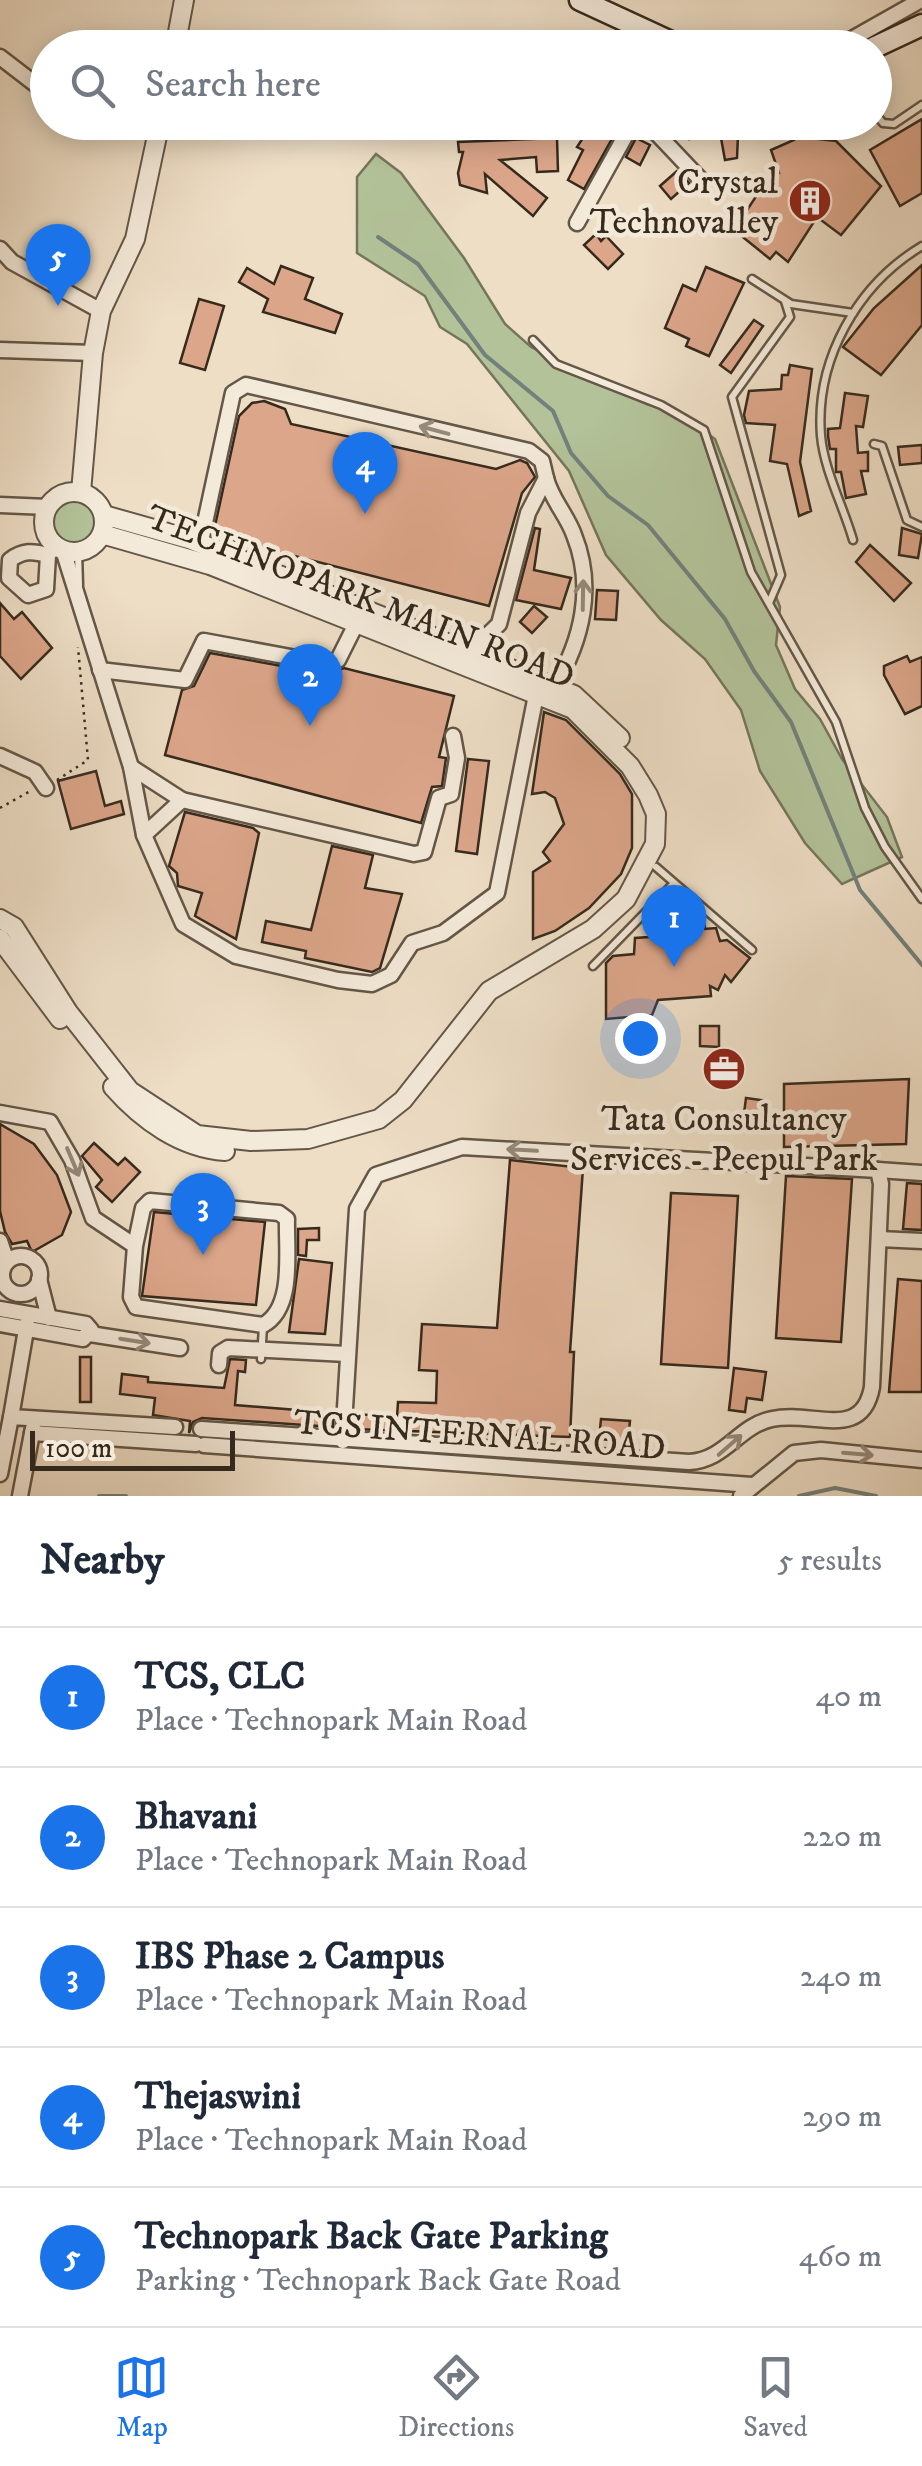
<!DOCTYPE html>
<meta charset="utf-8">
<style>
:root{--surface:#fff;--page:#f2f2f3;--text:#1f2937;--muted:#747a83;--line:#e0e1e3;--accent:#1a73e8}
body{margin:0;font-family:"IM FELL DW Pica",serif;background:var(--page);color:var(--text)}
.scale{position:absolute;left:30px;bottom:25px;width:205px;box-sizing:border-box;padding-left:10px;border:5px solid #362a1d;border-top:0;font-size:28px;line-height:35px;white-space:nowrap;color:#362a1d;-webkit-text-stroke:8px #f4eada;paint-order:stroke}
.you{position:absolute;left:640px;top:1038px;width:35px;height:35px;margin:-25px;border:8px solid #fff;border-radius:50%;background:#1a73e8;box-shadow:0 0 0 15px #1a73e833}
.badge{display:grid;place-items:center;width:65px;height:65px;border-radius:50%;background:var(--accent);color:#fff;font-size:32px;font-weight:700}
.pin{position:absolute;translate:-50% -82px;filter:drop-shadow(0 2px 5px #0008)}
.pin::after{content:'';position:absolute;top:52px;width:35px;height:30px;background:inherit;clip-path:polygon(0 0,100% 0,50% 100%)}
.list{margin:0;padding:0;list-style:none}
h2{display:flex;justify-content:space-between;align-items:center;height:130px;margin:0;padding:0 40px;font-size:42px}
h2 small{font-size:32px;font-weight:400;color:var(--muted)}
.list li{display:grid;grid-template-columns:65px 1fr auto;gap:30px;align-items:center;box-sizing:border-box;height:140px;padding:0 40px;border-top:2px solid var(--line)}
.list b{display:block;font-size:38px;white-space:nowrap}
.list p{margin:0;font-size:32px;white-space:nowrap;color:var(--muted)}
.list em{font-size:32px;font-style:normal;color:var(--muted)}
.icon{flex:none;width:55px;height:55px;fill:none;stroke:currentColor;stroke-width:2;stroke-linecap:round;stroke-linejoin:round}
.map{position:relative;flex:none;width:922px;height:1496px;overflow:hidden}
.search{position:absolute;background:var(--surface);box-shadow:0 5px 25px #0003;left:30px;right:30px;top:30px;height:110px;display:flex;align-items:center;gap:25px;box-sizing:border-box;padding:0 35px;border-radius:55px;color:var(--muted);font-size:38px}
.sheet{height:830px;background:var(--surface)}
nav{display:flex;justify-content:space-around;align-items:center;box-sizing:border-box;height:140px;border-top:2px solid var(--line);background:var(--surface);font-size:28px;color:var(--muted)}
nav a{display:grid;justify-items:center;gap:5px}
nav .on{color:var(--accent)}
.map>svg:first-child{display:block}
</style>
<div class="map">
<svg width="922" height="1496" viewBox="0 0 922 1496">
<rect width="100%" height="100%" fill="#eedec6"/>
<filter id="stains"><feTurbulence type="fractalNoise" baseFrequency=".002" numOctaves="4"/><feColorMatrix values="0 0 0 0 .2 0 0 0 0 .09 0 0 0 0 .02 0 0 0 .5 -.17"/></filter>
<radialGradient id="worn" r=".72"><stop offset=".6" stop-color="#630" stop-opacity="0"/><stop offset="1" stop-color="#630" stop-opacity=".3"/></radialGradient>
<g fill="#b3c299" stroke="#74765b" stroke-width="2.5">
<path d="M376,154L401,173L464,258L505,324L531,347L647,404L683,416L715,439L780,607L776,645L795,689L820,719L842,759L887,817L902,857L842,884L805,843L760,771L741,710L705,659L661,620L606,555L569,471L467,344L440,327L425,296L357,253V177Z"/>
<circle cx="75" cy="522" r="24"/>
</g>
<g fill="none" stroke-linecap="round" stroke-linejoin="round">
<g stroke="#72817b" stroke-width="4">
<path d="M378,237L418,264L485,355L553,411L571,453L608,496L648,525L725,619L754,671L791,722L860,890L922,965"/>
<path d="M99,1496H126"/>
<path d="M799,1496L835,1488L876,1496"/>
</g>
</g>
<g fill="#dca68a" stroke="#362a1d" stroke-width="2.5">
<path d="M922,119V193L900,206L870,150Z"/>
<path d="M687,122H713L714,135L689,139Z"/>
<path d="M804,123L819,139L836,141L881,186L841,235L817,217L788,262L776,252L770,259L734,230L770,175L779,173L771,150L794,140L793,126Z"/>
<path d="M592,124L614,135L584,189L568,180L583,150L577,147Z"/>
<path d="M738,135L737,158L725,160L721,138Z"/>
<path d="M557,138L558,171L537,172L536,157L500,160L547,198L533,216L485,174L487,193L460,185L458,173L463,152H459L458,142Z"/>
<path d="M636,138L650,145L640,165L626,157Z"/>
<path d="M677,171L689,183L671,199L660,186Z"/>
<path d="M596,234L601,241L606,236L623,254L608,269L584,245Z"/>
<path d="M922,265V325L881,375L843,347L874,308Z"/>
<path d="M281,266L313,278L305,299L342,314L335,333L263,312L268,299L239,282L247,268L274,284Z"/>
<path d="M706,267L744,283L709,356L686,346L689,339L665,328L683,285L696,291Z"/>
<path d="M199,299L224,306L205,370L180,363Z"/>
<path d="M754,320L763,326L731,373L720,365Z"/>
<path d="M790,365L812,369L800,462L811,511L799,516L787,464L770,461L775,425L746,423L744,415L749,391L781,389L782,375H788Z"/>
<path d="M845,393L868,396L863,427L856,426L858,453L868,452V471H861L866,494L846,498L841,472H836V449H830L828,436V429L840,428Z"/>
<path d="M264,401L285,409L291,424L496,469L520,460L527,463L535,477L522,493L489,606L213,535L239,416L252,403Z"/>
<path d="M922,445V463L900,465L898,447Z"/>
<path d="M535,528L540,529L534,570L571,578L561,609L516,600Z"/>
<path d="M902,528L922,534L918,558L899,555Z"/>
<path d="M870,545L911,583L894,601L856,562Z"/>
<path d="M597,590L618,591L616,620L595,619Z"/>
<path d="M0,603L14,619L22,612L52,648L21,679L0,656Z"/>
<path d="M534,606L547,617L532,633L520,622Z"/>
<path d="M210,653L326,674L344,668L454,696L439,757L446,758L442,786L432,787L421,823L165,755L182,690L194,686Z"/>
<path d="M907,656L910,662L922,657V706L905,714L884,675V666Z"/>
<path d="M544,712L566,720L620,774L632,794V848L621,874L589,908L555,931L533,939V872L550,861L543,852L564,824L555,798L545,792L532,794Z"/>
<path d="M468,759L489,761L477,854L456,851Z"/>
<path d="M96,771L105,806L121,801L124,814L71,829L58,781Z"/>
<path d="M185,812L253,828L259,833L236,939L195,916L202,893L178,886L177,873L169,866Z"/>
<path d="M332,846L373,855L365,888L402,894L380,968L372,972L305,958L306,951L262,942L266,921L311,930Z"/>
<path d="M689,904V914L704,917L705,929L716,928L720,941L727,940L750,958L731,982L725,975L718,990L710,986L711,996L658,1000L652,1015L606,1019V963L613,956L634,954L635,938L649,937L648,921L660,919L659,908Z"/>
<path d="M700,1026H719V1047L700,1046Z"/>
<path d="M909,1079L906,1144L784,1147V1084Z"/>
<path d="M746,1098L768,1101L764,1124L743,1121Z"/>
<path d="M0,1124L34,1144L57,1175L71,1212L62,1235L32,1252L27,1241L12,1244L5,1232L0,1211Z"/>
<path d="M94,1143L118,1165L125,1158L140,1172L112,1202L96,1187L102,1180L82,1156Z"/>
<path d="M510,1160L583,1168L570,1352H574L570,1437L354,1429L355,1414L397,1417L398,1402L436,1403L437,1371L419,1370L422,1324L497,1328Z"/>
<path d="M786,1176L852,1179L841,1342L776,1338Z"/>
<path d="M907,1183L922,1184V1230L903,1229Z"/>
<path d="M671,1193L738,1196L728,1368L661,1364Z"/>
<path d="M154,1212L265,1222L256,1305L142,1296Z"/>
<path d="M319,1228V1240H307L306,1256L298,1255V1229Z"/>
<path d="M299,1259L332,1263L325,1334L289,1332Z"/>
<path d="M898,1279L922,1281V1392H889Z"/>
<rect x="80" y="1357" width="11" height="45"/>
<path d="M230,1359L246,1360L245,1372L238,1371L235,1405L334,1413L333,1427L202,1418L193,1422L189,1433L190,1421L153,1415L155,1398L120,1394L122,1374L148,1377V1382L224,1388Z"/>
<path d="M734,1368L766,1372L762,1400L747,1398L745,1412L729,1410Z"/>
<path d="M601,1419L630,1421L628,1442L599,1439Z"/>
</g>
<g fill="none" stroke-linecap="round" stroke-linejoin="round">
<g stroke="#645747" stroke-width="11">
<g id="service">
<path d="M874,112L883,123L894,124L922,105"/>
<path d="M752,279L791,304L853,313"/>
<path d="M533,340L556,364L661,405L704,430L751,572L836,722L865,808L885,847L922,899"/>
<path d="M874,444L882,446L907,520L922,527"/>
<path d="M853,540C844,508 824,470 821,436C815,360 857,285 922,246"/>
<path d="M78,552L79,585"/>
<path d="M769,603L781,575L732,397L790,317L785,301"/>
<path d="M656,867L752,950"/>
<path d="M593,966L673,884"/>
<path d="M261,1359L263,1326"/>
</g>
</g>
<g stroke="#645747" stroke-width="19">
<g id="minor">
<path d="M836,48L921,0"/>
<path d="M0,57L48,94"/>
<path d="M646,122L700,179"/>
<path d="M544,128L582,122"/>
<path d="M577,223L633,122"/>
<path d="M0,249L12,262L101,311"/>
<path d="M0,350L93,353"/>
<path d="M0,505L48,507"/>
<path d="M190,539L201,541L233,393L246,385L529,451L542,461L546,478"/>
<path d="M63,550L131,767L144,835L183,924L236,956L338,980L372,984L391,975L412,943L443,933L497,893L536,695"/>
<path d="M48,555L46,589L28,595L9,578L10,560C23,550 33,551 48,555L55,546"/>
<path d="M470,652L499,624L528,513L546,478C551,499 567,515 574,535C595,587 582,641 554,687"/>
<path d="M100,670L185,680L204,641L328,664L338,660L355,626"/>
<path d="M0,756L35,772L46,788"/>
<path d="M131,767L182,800L414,854L424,852L439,798L451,794L457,758L453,736"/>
<path d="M144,835L182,800"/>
<path d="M0,1113L50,1122L72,1160L93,1218L135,1246L131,1297L136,1307L263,1325C295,1308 286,1251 287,1219L279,1213L150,1201L143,1208L135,1246"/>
<path d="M878,1170L922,1173"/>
<path d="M879,1239L922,1241"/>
<path d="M0,1241L7,1262"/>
<circle cx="21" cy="1275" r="19"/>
<path d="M39,1279L49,1318"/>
<path d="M0,1309L86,1324L91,1330L83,1339L0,1324"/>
<path d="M90,1334L180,1348"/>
<path d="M219,1365L220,1353L228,1348L347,1354"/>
<path d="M11,1417L27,1324"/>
<path d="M201,1429L689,1462C726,1460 738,1426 772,1419C813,1410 862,1442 872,1387L881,1184L878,1170L462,1147L376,1175L357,1209L343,1441"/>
<path d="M32,1433L196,1444"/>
<path d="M204,1445L752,1485"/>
<path d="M0,1474L11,1417L175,1427"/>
<path d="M20,1496L33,1428"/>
<path d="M741,1496L794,1453L821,1450L922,1460"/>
</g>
</g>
<g stroke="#645747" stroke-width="22">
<g id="tertiary">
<path d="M175,48L184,0"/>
<circle cx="74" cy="522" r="30"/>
<path d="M81,492L93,353L101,311L135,239L160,122"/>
<path d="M104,515L189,539L431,636"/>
<path d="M420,632L574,695L620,738"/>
<path d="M0,919L14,927L68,1012L130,1091L197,1135L251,1141L308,1139L379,1119L403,1100L489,991L593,929L626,899L655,844L656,814L648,795L630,766L573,709L210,565L102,534"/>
<path d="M0,939L60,1019"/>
<path d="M113,1087C142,1120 181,1148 225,1151"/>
</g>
</g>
<g stroke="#362a1d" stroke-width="25">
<g id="secondary">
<path d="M580,0L684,48"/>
<path d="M873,48L922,25"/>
</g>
</g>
<g stroke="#362a1d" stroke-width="2.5" stroke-dasharray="2.5 5" stroke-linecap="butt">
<path d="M57,780L88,760L78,647"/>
<path d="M0,808L32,790"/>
</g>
<use href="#service" stroke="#f4eada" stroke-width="6"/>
<use href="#minor" stroke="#f4eada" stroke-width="14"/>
<use href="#tertiary" stroke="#f4eada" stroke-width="18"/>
<use href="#secondary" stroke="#f4eada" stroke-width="20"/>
</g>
<defs><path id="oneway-shaft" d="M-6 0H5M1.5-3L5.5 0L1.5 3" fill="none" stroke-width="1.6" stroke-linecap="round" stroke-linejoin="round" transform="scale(2.5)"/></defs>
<g stroke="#958a7c">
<use href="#oneway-shaft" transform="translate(434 430) rotate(-165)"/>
<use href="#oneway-shaft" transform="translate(583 595) rotate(-89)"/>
<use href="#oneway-shaft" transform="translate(522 1150) rotate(-177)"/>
<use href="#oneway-shaft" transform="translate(73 1162) rotate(67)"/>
<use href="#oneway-shaft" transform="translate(135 1341) rotate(9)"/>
<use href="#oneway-shaft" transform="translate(730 1445) rotate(-41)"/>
<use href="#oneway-shaft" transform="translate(858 1454) rotate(5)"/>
</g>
<defs>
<g id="building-disc" transform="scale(2.25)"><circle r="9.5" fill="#8f2418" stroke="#f4eada"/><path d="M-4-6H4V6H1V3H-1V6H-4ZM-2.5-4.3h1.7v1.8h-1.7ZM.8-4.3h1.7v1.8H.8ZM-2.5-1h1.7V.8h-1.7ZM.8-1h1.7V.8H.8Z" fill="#fff"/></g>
<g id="office-disc" transform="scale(2.25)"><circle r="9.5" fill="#8f2418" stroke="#f4eada"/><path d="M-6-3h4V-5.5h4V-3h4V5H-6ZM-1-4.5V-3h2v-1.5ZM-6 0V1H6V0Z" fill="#fff"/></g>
</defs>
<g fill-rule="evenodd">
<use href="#building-disc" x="810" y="201"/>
<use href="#office-disc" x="724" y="1069"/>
</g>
<g text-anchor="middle" stroke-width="9" stroke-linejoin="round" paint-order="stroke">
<g font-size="35" fill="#362a1d" stroke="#f4eada" text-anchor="end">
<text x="778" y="193">Crystal<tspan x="778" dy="40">Technovalley</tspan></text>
<text x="724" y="1130" text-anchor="middle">Tata Consultancy<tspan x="724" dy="40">Services - Peepul Park</tspan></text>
</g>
<g font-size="35" fill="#362a1d" stroke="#f4eada">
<text transform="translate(361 596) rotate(21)" y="12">TECHNOPARK MAIN ROAD</text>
<text transform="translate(480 1434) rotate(4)" y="12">TCS INTERNAL ROAD</text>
</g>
</g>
<rect width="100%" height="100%" filter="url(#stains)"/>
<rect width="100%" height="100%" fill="url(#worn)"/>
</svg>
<div class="scale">100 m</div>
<div class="you"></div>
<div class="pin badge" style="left:674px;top:967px">1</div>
<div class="pin badge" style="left:310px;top:726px">2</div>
<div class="pin badge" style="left:203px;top:1255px">3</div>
<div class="pin badge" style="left:365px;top:514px">4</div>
<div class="pin badge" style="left:58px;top:306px">5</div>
<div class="search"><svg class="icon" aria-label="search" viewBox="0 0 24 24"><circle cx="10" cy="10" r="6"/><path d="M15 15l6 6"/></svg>Search here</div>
</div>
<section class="sheet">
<h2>Nearby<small>5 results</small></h2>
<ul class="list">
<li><span class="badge">1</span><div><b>TCS, CLC</b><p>Place · Technopark Main Road</p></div><em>40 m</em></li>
<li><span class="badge">2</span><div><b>Bhavani</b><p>Place · Technopark Main Road</p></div><em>220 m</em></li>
<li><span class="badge">3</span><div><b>IBS Phase 2 Campus</b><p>Place · Technopark Main Road</p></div><em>240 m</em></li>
<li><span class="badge">4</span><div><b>Thejaswini</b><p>Place · Technopark Main Road</p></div><em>290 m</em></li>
<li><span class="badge">5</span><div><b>Technopark Back Gate Parking</b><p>Parking · Technopark Back Gate Road</p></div><em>460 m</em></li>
</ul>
</section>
<nav>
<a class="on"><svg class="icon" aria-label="map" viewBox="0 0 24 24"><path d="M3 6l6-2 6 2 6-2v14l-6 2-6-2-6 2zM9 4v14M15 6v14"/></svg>Map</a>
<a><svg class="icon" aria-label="directions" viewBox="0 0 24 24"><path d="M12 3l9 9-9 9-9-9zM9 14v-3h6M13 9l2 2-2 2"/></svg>Directions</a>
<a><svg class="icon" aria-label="saved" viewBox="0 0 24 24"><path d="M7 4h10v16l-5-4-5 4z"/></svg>Saved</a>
</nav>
